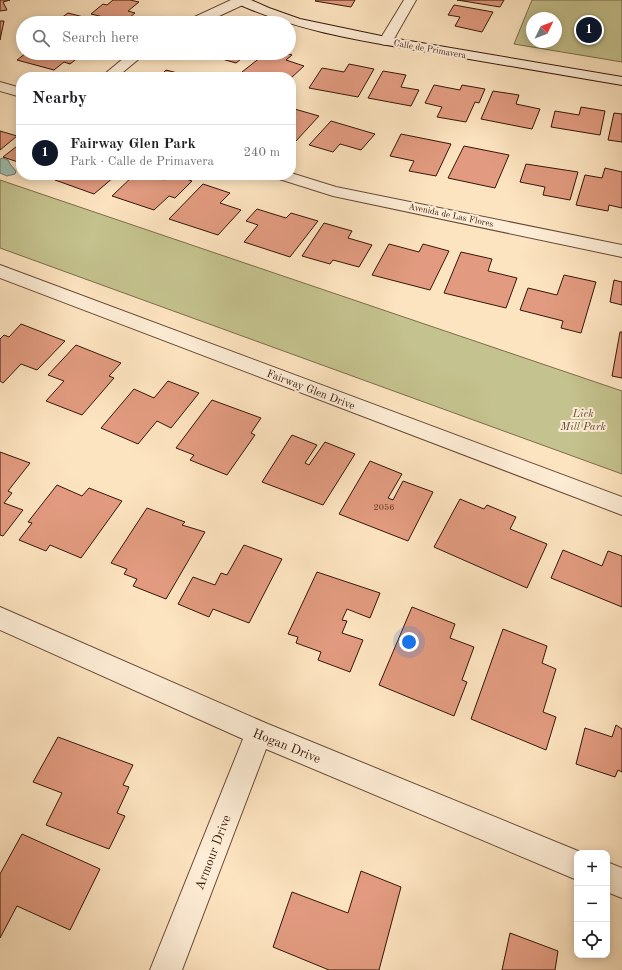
<!DOCTYPE html>
<meta charset="utf-8">
<style>
:root{--surface:#fff;--page:#f2f2f2;--text:#202124;--muted:#757577;--line:#e0e0e0;--accent:#111827}
body{margin:0;font-family:"Old Standard TT",serif;background:var(--page);color:var(--text)}
.controls{position:absolute;right:12px;bottom:12px;display:grid;overflow:hidden;border-radius:8px;box-shadow:0 2px 10px #0003}
.controls button{width:36px;height:36px;display:grid;place-items:center;padding:0;border:0;border-bottom:1px solid var(--line);background:var(--surface);color:var(--text);font:20px sans-serif}
.compass{position:absolute;left:526px;top:12px;width:36px;height:36px;border-radius:50%;background:var(--surface);box-shadow:0 2px 10px #0003;rotate:47deg}
.you{position:absolute;left:409px;top:642px;width:14px;height:14px;margin:-10px;border:3px solid #fff;border-radius:50%;background:#1a73e8;box-shadow:0 0 0 6px #1a73e833}
.badge{display:grid;place-items:center;width:26px;height:26px;border-radius:50%;background:var(--accent);color:#fff;font-size:13px;font-weight:700}
.pin{position:absolute;translate:-50% -50%;border:2px solid #fff;box-shadow:0 1px 4px #0006}
.list{margin:0;padding:0;list-style:none}
h2{display:flex;justify-content:space-between;align-items:center;height:52px;margin:0;padding:0 16px;font-size:17px}
h2 small{font-size:13px;font-weight:400;color:var(--muted)}
.list li{display:grid;grid-template-columns:26px 1fr auto;gap:12px;align-items:center;box-sizing:border-box;height:56px;padding:0 16px;border-top:1px solid var(--line)}
.list b{display:block;font-size:15px;white-space:nowrap}
.list p{margin:0;font-size:13px;white-space:nowrap;color:var(--muted)}
.list em{font-size:13px;font-style:normal;color:var(--muted)}
.icon{flex:none;width:22px;height:22px;fill:none;stroke:currentColor;stroke-width:2;stroke-linecap:round;stroke-linejoin:round}
.map{position:relative;flex:none;width:622px;height:970px;overflow:hidden}
.search{position:absolute;background:var(--surface);box-shadow:0 2px 10px #0003;left:16px;top:16px;width:280px;height:44px;display:flex;align-items:center;gap:10px;box-sizing:border-box;padding:0 14px;border-radius:22px;color:var(--muted);font-size:15px}
.panel{position:absolute;background:var(--surface);box-shadow:0 2px 10px #0003;left:16px;top:72px;width:280px;height:108px;border-radius:16px}
.map>svg:first-child{display:block}
</style>
<div class="map">
<svg width="622" height="970" viewBox="0 0 622 970">
<rect width="100%" height="100%" fill="#fde4c0"/>
<filter id="stains"><feTurbulence type="fractalNoise" baseFrequency=".005" numOctaves="4"/><feColorMatrix values="0 0 0 0 .2 0 0 0 0 .09 0 0 0 0 .02 0 0 0 .5 -.17"/></filter>
<radialGradient id="worn" r=".72"><stop offset=".6" stop-color="#630" stop-opacity="0"/><stop offset="1" stop-color="#630" stop-opacity=".3"/></radialGradient>
<g fill="#c4c28e" stroke="#7d6c4b" fill-rule="evenodd">
<path d="M532,0H622V62L514,44ZM532,18H556V42H532Z"/>
<path d="M0,180L622,391V474L0,248Z"/>
</g>
<path fill="#9fbfb1" stroke="#757b6d" d="M3,158L8,160L10,164L16,171L15,174L7,176L0,173V159Z"/>
<g fill="#e29b80" stroke="#361608">
<path d="M0,0H10L3,2L7,10L0,11Z"/>
<path d="M113,0H130L139,2L128,11L135,13L124,22L91,14L103,4L107,5Z"/>
<path d="M316,0H355L351,7L315,1Z"/>
<path d="M457,0H504L500,7Z"/>
<path d="M454,5L493,12L482,32L455,26L460,17L448,15Z"/>
<path d="M68,13L107,23H54Z"/>
<path d="M0,21H4L0,40Z"/>
<path d="M26,53H84L70,64L64,62L54,70L17,60Z"/>
<path d="M201,53H255L250,57L246,55L236,63Z"/>
<path d="M266,53H286L292,55L286,60L304,66L291,78L265,77L259,75L256,77L242,72Z"/>
<path d="M349,64L374,69L358,97L309,88L322,68L344,72Z"/>
<path d="M166,70L193,77H159Z"/>
<path d="M383,71L406,75L401,87L419,90L411,106L368,98Z"/>
<path d="M434,85L460,90L462,85L485,89L479,103L475,102L466,122L437,117L442,107L425,103Z"/>
<path d="M493,91L519,95L516,104L540,109L532,129L481,119Z"/>
<path d="M581,107L605,111L600,135L551,127L555,111L579,115Z"/>
<path d="M291,108L319,116L296,141L291,140Z"/>
<path d="M614,113L622,114V142L608,140Z"/>
<path d="M331,121L375,134L361,150L340,144L333,152L309,145Z"/>
<path d="M0,131L17,136L0,150Z"/>
<path d="M401,134L451,144L436,176L409,171L414,161L390,156Z"/>
<path d="M21,143V163L3,157Z"/>
<path d="M464,146L509,155L495,188L448,178Z"/>
<path d="M526,164L578,172L570,200L543,195L545,187L520,182Z"/>
<path d="M605,168L622,172V208L609,205L608,211L576,205L585,175L602,178Z"/>
<path d="M61,175H110L114,177L94,194L55,180Z"/>
<path d="M134,175H149L164,180L169,175H174L192,181L175,198L169,196L154,210L112,196Z"/>
<path d="M203,184L230,193L220,203L241,210L218,235L169,219Z"/>
<path d="M257,209L286,218L291,213L318,221L290,257L244,242L258,225L246,221Z"/>
<path d="M324,223L352,231L348,238L372,245L359,267L333,260L330,264L302,256Z"/>
<path d="M389,244L419,252L423,244L449,251L430,290L372,275Z"/>
<path d="M461,252L492,259L488,271L517,278L506,308L444,293Z"/>
<path d="M564,275L596,282L581,333L561,328L563,321L520,310L528,288L557,295Z"/>
<path d="M614,280L622,282V305L610,302Z"/>
<path d="M21,324L65,341L37,370L21,364L3,383L0,381V339L4,335L9,337Z"/>
<path d="M620,332H622V378L612,376Z"/>
<path d="M76,345L121,363L109,376L114,378L82,415L46,401L64,381L48,375Z"/>
<path d="M168,381L199,393L171,428L157,421L138,444L101,428L134,389L154,398Z"/>
<path d="M212,400L261,418L251,433L255,435L227,475L190,460L194,455L176,448Z"/>
<path d="M292,435L317,445L305,463L309,465L325,442L355,454L323,505L262,482Z"/>
<path d="M0,452L30,463L8,491L12,493L4,503L23,510L3,536L0,535Z"/>
<path d="M370,461L402,474L388,498L393,500L403,481L433,492L408,541L339,514Z"/>
<path d="M57,485L82,496L89,488L122,501L81,558L50,545L46,551L19,540L32,523L28,522Z"/>
<path d="M460,499L484,509L487,505L516,517L510,529L547,544L527,588L434,547Z"/>
<path d="M147,508L185,522L182,525L205,532L166,599L133,586L137,579L124,574L127,569L111,563Z"/>
<path d="M244,545L282,559L249,623L213,609L209,617L178,604L193,577L215,585L221,573L227,575Z"/>
<path d="M563,550L602,566L608,551L622,556V607L551,578Z"/>
<path d="M317,572L380,593L370,618L347,609L342,620L347,621L342,633L363,640L350,672L318,660L321,652L296,643L298,637L288,634Z"/>
<path d="M412,607L455,624L450,638L474,647L462,680L467,682L454,716L379,685Z"/>
<path d="M503,629L547,646L542,663L556,669L543,712L556,717L546,750L471,719Z"/>
<path d="M616,725L622,729V772L618,770L615,777L576,764L585,728L612,737Z"/>
<path d="M58,737L133,765L123,785L129,787L117,813L125,816L109,849L46,825L62,793L33,782Z"/>
<path d="M22,834L100,869L70,930L17,906L0,938V874Z"/>
<path d="M361,871L401,887L379,970H329L273,947L292,892L348,913Z"/>
<path d="M510,933L558,951L555,970H502Z"/>
</g>
<g fill="none" stroke-linecap="round" stroke-linejoin="round">
<g stroke="#684a36" stroke-width="2">
<g id="street">
<path d="M231,0H248L247,3L204,23H186L188,20Z"/>
<path d="M404,0H416L391,44L386,45L381,44L379,41Z"/>
<path d="M130,53H146L117,77H101Z"/>
<path d="M0,82L21,88V97L0,91Z"/>
<path d="M291,173L336,187L622,245V257L333,196L276,178L274,175H291Z"/>
<path d="M0,265L622,497V515L0,278Z"/>
<path d="M0,607L268,724L583,853H577V880L266,749L182,970H150L243,739L0,630Z"/>
<path d="M607,862L622,868V898L607,892Z"/>
</g>
</g>
<g stroke="#361608" stroke-width="2">
<path id="secondary" d="M235,0H251L269,8L300,19L386,37L622,77V85C557,74 493,63 428,52C363,41 296,31 236,3Z"/>
</g>
<use href="#street" fill="#feedd6" fill-rule="evenodd"/>
<use href="#secondary" fill="#feedd6" fill-rule="evenodd"/>
</g>
<g text-anchor="middle" stroke-width="4" stroke-linejoin="round" paint-order="stroke">
<g font-size="9" fill="#361608" stroke="#feedd6">
<text transform="translate(430 49) rotate(10)" y="3">Calle de Primavera</text>
<text transform="translate(451 215) rotate(12)" y="3">Avenida de Las Flores</text>
</g>
<g font-size="9" fill="#613726">
<text x="384" y="510">2056</text>
</g>
<g font-size="11" fill="#361608" stroke="#feedd6">
<text transform="translate(311 389) rotate(21)" y="4">Fairway Glen Drive</text>
</g>
<g font-size="11" font-style="italic" fill="#614a30" stroke="#feedd6">
<text x="583" y="417">Lick<tspan x="583" dy="13">Mill Park</tspan></text>
</g>
<g font-size="13" fill="#361608" stroke="#feedd6">
<text transform="translate(287 745) rotate(22)" y="5">Hogan Drive</text>
<text transform="translate(212 852) rotate(-69)" y="5">Armour Drive</text>
</g>
</g>
<rect width="100%" height="100%" filter="url(#stains)"/>
<rect width="100%" height="100%" fill="url(#worn)"/>
</svg>
<div class="controls">
<button>+</button>
<button>−</button>
<button><svg class="icon" aria-label="locate" viewBox="0 0 24 24"><circle cx="12" cy="12" r="6"/><path d="M12 2v4M12 18v4M2 12h4M18 12h4"/></svg></button>
</div>
<svg class="compass" viewBox="-18 -18 36 36"><path d="M0-13l5 13h-10z" fill="#e53935"/><path d="M0 13l5-13h-10z" fill="#757577"/></svg>
<div class="you"></div>
<div class="pin badge" style="left:589px;top:30px">1</div>
<div class="search"><svg class="icon" aria-label="search" viewBox="0 0 24 24"><circle cx="10" cy="10" r="6"/><path d="M15 15l6 6"/></svg>Search here</div>
<section class="panel">
<h2>Nearby<small></small></h2>
<ul class="list">
<li><span class="badge">1</span><div><b>Fairway Glen Park</b><p>Park · Calle de Primavera</p></div><em>240 m</em></li>
</ul>
</section>
</div>
